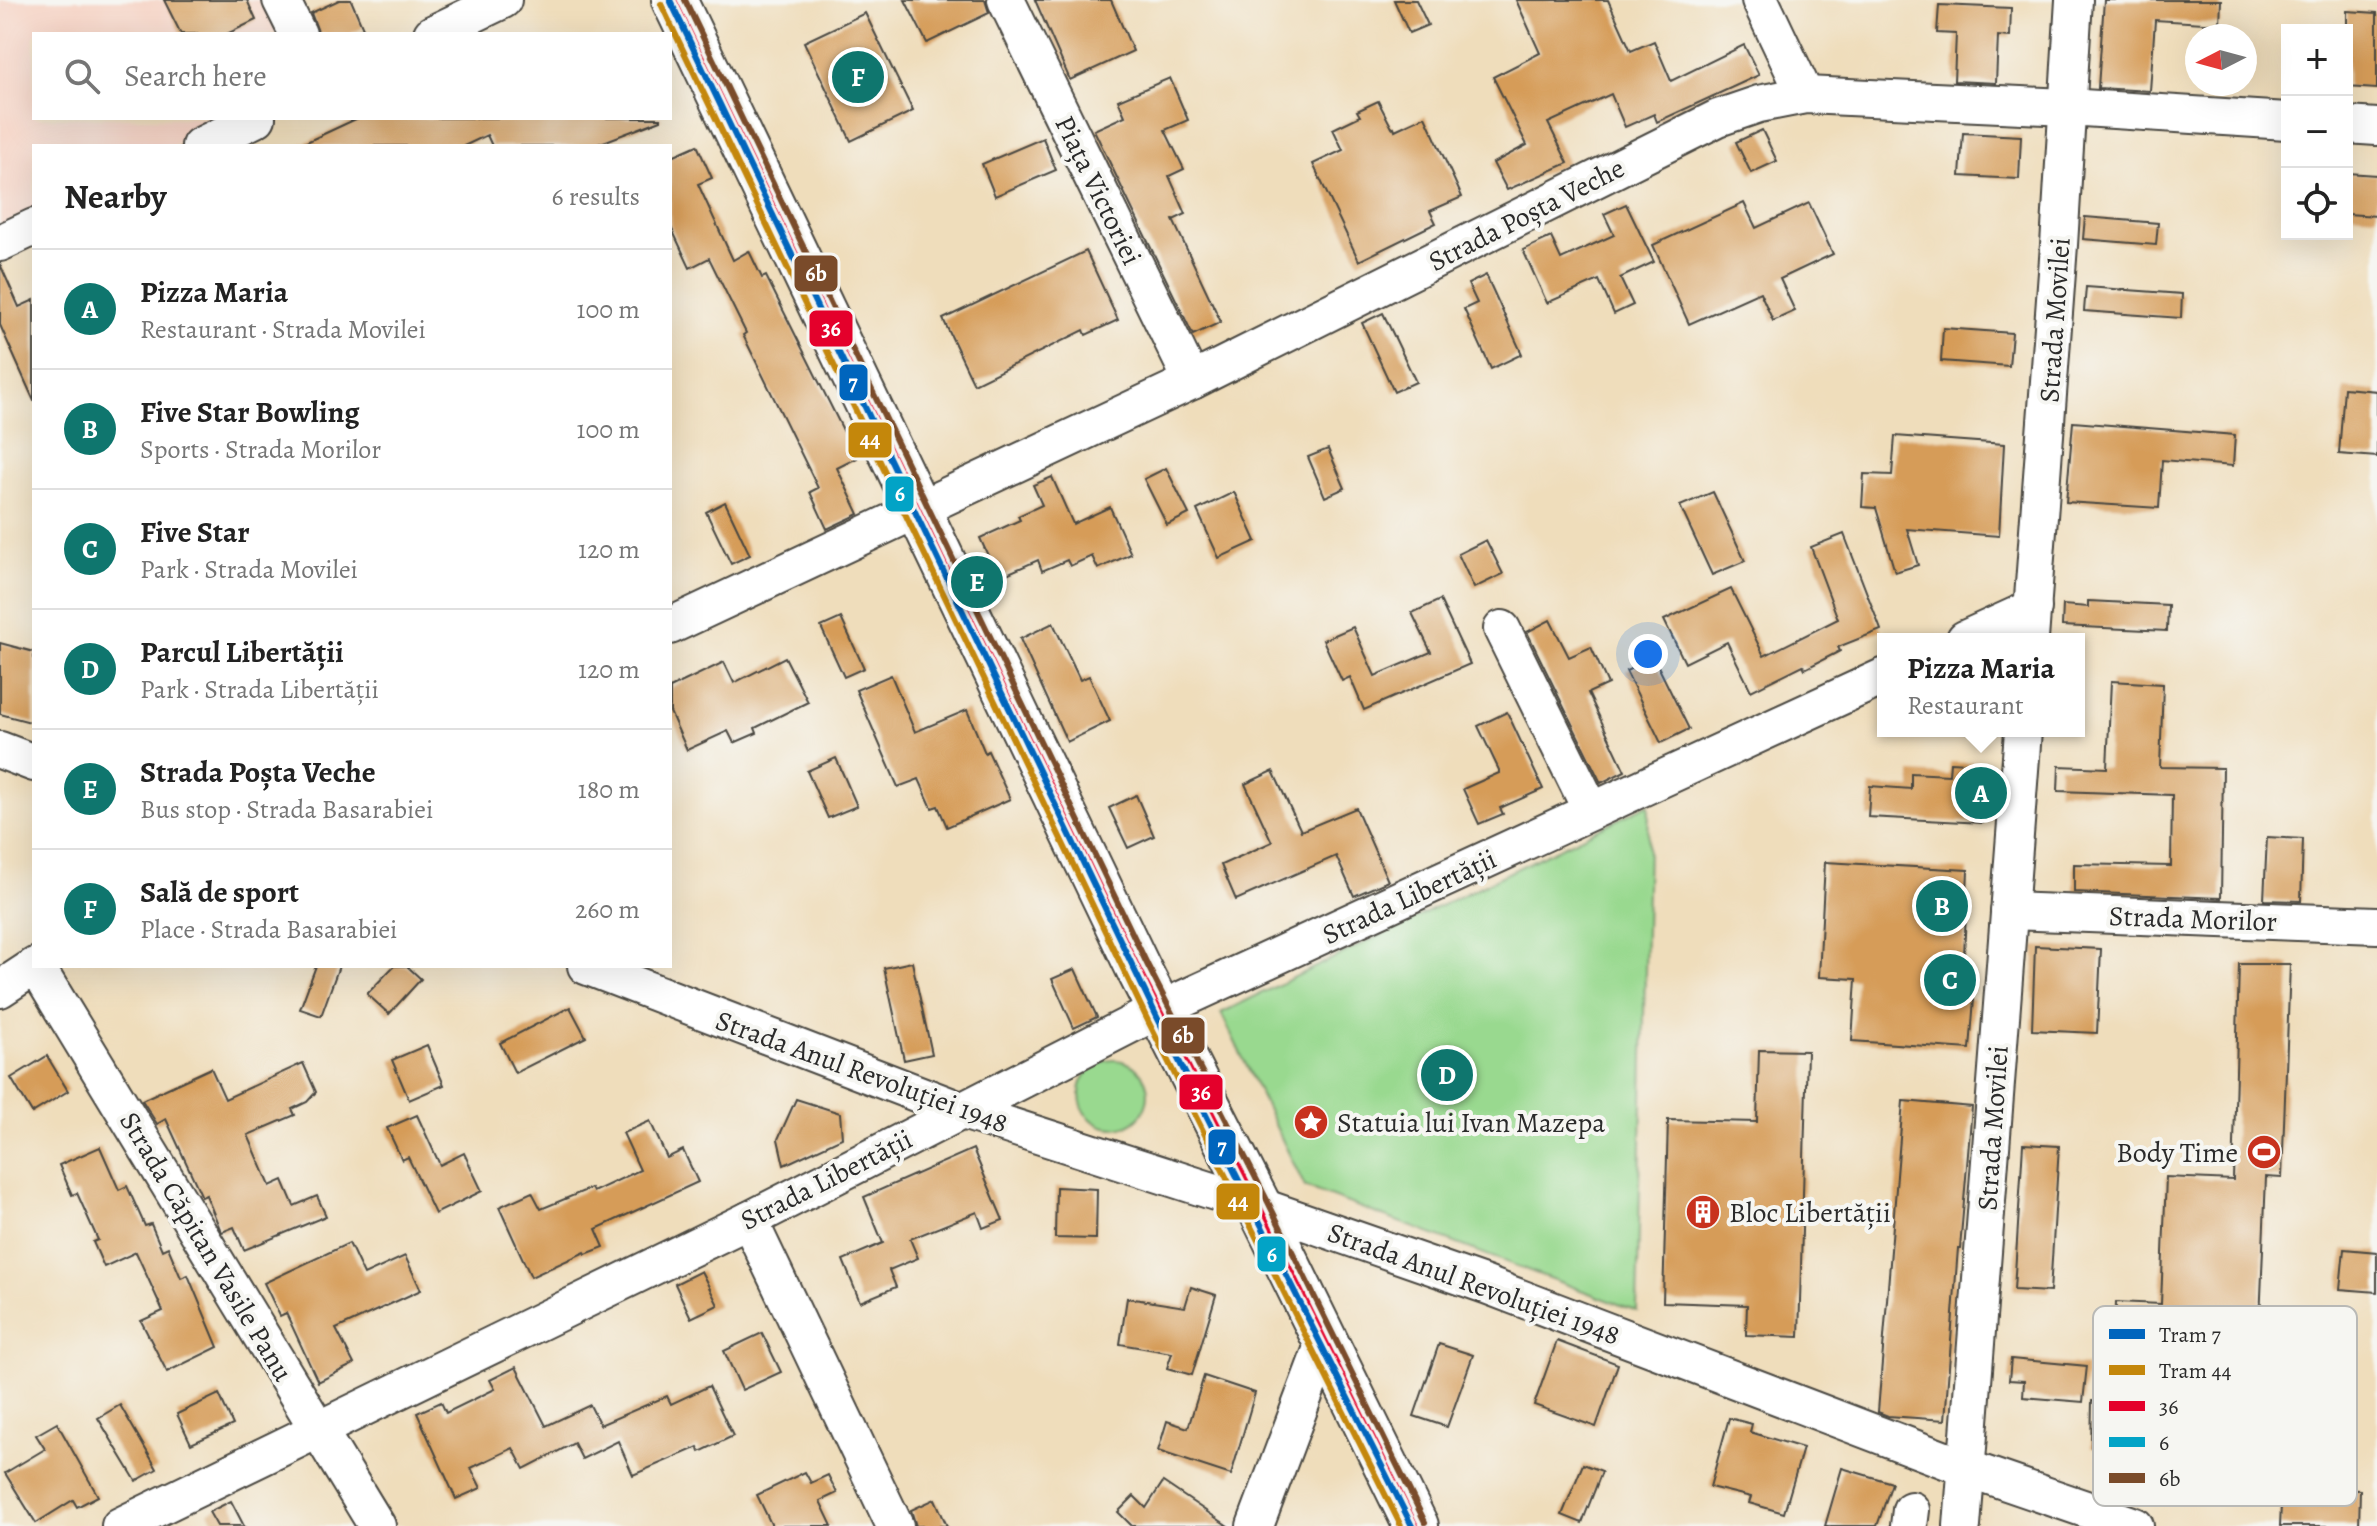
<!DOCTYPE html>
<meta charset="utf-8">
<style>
:root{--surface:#fff;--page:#f6f6f6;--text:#222;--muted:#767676;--line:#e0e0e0;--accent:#0f766e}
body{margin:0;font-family:Alegreya,serif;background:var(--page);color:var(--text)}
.controls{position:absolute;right:24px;top:24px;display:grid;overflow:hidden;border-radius:0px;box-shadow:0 8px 32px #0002}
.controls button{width:72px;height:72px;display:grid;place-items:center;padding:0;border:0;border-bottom:2px solid var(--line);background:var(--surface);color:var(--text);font:40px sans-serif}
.compass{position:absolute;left:2185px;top:24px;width:72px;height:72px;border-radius:50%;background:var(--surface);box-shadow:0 8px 32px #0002;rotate:264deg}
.you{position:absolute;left:1648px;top:654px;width:28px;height:28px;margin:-20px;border:6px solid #fff;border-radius:50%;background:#1a73e8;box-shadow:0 0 0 12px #1a73e833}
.badge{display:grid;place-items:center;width:52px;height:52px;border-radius:50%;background:var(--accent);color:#fff;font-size:26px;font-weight:700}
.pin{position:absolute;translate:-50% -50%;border:4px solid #fff;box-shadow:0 2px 8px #0006}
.popup{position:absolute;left:1877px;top:633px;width:208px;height:104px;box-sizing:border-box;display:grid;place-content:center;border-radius:0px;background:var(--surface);filter:drop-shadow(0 2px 6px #0005);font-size:26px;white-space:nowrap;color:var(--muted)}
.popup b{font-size:30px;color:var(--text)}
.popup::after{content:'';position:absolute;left:50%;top:100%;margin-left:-16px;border:16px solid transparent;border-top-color:var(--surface)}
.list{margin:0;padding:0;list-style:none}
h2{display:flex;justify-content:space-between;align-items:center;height:104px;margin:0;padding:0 32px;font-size:34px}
h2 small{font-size:26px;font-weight:400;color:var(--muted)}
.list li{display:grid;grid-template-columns:52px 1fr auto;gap:24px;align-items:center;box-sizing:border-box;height:120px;padding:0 32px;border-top:2px solid var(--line)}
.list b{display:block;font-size:30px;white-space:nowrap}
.list p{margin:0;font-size:26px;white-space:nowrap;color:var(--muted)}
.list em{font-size:26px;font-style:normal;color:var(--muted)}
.icon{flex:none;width:44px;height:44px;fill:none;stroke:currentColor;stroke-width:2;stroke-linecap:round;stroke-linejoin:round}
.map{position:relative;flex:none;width:2377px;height:1526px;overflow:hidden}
.search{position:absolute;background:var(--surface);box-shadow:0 8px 32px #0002;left:32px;top:32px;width:640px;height:88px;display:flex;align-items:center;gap:20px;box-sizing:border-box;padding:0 28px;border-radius:0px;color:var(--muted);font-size:30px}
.panel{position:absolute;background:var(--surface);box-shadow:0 8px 32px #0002;left:32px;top:144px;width:640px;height:824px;border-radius:0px}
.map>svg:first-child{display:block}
</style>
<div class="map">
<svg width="2377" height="1526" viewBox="0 0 2377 1526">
<rect width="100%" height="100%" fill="#f6f6f2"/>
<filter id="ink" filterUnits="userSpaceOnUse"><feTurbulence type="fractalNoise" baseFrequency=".0125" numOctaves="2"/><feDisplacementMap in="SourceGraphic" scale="16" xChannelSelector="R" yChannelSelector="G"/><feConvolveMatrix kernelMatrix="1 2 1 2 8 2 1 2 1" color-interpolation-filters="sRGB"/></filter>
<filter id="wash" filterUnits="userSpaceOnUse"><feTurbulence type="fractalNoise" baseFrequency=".006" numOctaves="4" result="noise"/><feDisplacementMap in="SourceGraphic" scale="32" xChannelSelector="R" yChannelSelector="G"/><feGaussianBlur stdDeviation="1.8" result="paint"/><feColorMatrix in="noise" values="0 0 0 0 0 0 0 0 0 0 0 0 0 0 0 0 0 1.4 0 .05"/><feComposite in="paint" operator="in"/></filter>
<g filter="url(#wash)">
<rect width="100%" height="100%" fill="#efddbb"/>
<path fill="#f6d2c3" d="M0,0H271L288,34H34V118H229L173,146H34V216L0,233Z"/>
<g fill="#99d98f" stroke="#62825d" stroke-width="2">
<path d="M1649,804L1637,1311L1305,1187L1221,1013Z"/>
<circle cx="1114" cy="1094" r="34"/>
</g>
<g id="blocks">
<g fill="#d69c58">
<path d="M164,0H247L256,20L227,34H181Z"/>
<path d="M339,0H351L363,28L350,34H319L311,13Z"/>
<path d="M905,0H985L989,13L927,43Z"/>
<path d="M1035,0H1111L1133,51L1070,80Z"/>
<path d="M1394,0H1416L1428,25L1409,33Z"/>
<path d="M1516,0H1608L1631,51L1654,41L1671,81L1744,45L1759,75L1657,122L1654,114L1625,127L1611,94L1548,123L1568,163L1507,190L1493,163L1527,145L1493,77L1540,53Z"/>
<path d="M2104,0H2221L2220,24L2155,20L2150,91L2098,88Z"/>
<path d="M1939,5L2011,8L2010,37L1998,36L1996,83L1954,81L1956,34L1937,33Z"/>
<path d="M2347,11L2377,13V89L2347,87Z"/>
<path d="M865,13L913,111L851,141L804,42Z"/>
<path d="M1170,78L1188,120L1165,130L1184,169L1169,176L1186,214L1173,220L1221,322L1193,335L1094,130L1125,116L1118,100Z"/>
<path d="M1378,101L1392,128L1394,127L1395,130L1425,116L1462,197L1430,211L1436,223L1359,261L1313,164L1343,150L1333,129L1360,116L1357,111Z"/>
<path d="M358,118H661V120L593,146H492L487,135L464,146H298Z"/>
<path d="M1762,130L1777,161L1751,173L1736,142Z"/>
<path d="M1963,133L2021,136L2019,179L1960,176Z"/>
<path d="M1043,138L1056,170L995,196L982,164Z"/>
<path d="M697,145L712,178L698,184L733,260L749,251L762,278L766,276L857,458L837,468L859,514L827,529L810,492L818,488L743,335L746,333L709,258L690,268L670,225V157Z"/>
<path d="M2347,173L2377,175V216L2347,214Z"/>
<path d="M1744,203L1756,228L1809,203L1833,254L1780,279L1795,311L1773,321L1760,292L1689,324L1653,245Z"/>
<path d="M1626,204L1654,262L1620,278L1633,305L1614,314L1599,280L1547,303L1523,250L1551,237L1561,259L1614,235L1604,214Z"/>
<path d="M2085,217L2158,223L2156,245L2083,239Z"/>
<path d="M1086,251L1118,320L1086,335L1084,330L974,384L943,319Z"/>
<path d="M0,264L19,307L34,300V401L0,325Z"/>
<path d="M1486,275L1522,354L1491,369L1464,309L1477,303L1468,284Z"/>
<path d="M2086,287L2182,294L2181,318L2084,311Z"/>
<path d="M1383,313L1416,382L1394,392L1362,323Z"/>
<path d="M1943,328L2012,333L2009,366L1941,361Z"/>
<path d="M2344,388L2377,391V457L2339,454Z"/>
<path d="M2073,422L2235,435L2233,466L2162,460L2159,508L2066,502Z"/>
<path d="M1895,436L2004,444L1999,536L1907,529L1918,565L1895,572L1876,508L1862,507L1864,474L1892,475Z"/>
<path d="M1328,449L1345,488L1325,497L1308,457Z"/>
<path d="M1166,468L1189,514L1167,525L1144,479Z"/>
<path d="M1052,477L1073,524L1110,507L1131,554L1098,569L1092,556L1070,566L1067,560L1042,571L1038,560L998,578L980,538L1020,520L1018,516L1042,505L1033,485Z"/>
<path d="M1234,492L1256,541L1219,558L1197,510Z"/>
<path d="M1713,492L1745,561L1712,575L1680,506Z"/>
<path d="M725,502L750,555L731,564L706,512Z"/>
<path d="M1844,534L1881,630L1838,647L1840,651L1805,669L1803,665L1751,691L1727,642L1685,663L1664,620L1731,589L1764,656L1838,619L1811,547Z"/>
<path d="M1486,540L1503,574L1474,588L1458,554Z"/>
<path d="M1440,600L1470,664L1364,710L1350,677L1342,681L1323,640L1353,627L1375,676L1431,652L1412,613Z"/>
<path d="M2088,601L2168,605L2167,631L2062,626L2063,605L2088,607Z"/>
<path d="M841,618L864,668L844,677L821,627Z"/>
<path d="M1550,620L1569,657L1591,647L1608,684L1588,693L1625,771L1601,783L1527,632Z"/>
<path d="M1053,623L1080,680L1089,676L1110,721L1067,742L1020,639Z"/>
<path d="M0,643L34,652V723L0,714Z"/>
<path d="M785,657L808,702L755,728L757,733L734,743L728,731L687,750L670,712V688L724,662L734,683Z"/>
<path d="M1654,658L1689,729L1661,743L1626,671Z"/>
<path d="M891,675L915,732L967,710L985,753L988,751L1010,799L947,827L938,806L932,808L919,779L898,787L856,690Z"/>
<path d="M2111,681L2163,684L2160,767L2223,768L2221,898L2074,892V864L2171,866L2172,795L2058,791L2059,766L2107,768Z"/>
<path d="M1507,712L1543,789L1500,808L1503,814L1479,824L1463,789L1499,773V770L1478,726Z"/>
<path d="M836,758L857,806L828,818L807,771Z"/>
<path d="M1950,762L1986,764L1983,823L1868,817L1870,786L1911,789V773L1949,775Z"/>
<path d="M1273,771L1301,831L1356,808L1388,881L1354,896L1336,856L1236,900L1221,865L1272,842L1245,784Z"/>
<path d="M1136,795L1154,836L1128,848L1109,808Z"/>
<path d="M2267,837L2303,839L2301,901L2264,900Z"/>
<path d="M1825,862L1968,870L1962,998L1974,999L1970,1049L1852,1041L1856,979L1819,977Z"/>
<path d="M2035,946L2101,949L2097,1033L2032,1030Z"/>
<path d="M912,962L932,1054L904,1060L884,968Z"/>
<path d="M2239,964H2290L2282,1178L2266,1177L2259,1345L2115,1338L2116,1302L2161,1304L2166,1177L2233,1180Z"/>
<path d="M316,966H339L321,1016L300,1009Z"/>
<path d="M394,966H407L421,979L389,1014L367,994Z"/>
<path d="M1075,969L1097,1017L1074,1028L1052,979Z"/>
<path d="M570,1007L586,1037L515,1073L500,1043Z"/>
<path d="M427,1045L444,1085L409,1100L392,1060Z"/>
<path d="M1759,1050L1807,1051L1799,1337L1746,1335L1747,1305L1663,1302L1668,1120L1757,1122Z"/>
<path d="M47,1056L68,1091L32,1113L11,1078Z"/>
<path d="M303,1063L316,1092L307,1102L292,1109L295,1115L248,1135L270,1186L283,1180L294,1206L317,1196L326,1216L244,1250L234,1227L222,1232L220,1229L206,1195L202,1197L166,1119L157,1124L142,1100L211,1068L225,1099Z"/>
<path d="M796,1099L840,1113L842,1138L784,1165L778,1139Z"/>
<path d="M1903,1101L1972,1107L1960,1248H1958L1945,1420L1888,1416L1878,1412Z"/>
<path d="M417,1115L440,1165L464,1153L482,1191L435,1214L408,1157L402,1160L387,1128Z"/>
<path d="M650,1121L667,1158L683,1150L698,1182L596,1229L604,1247L586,1254L585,1252L531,1277L499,1207L532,1192L541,1209L591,1188L593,1192L640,1170L623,1133Z"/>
<path d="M2023,1144L2059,1146L2050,1292L2014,1290Z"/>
<path d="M100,1147L119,1190L127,1186L145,1226L151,1224L162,1250L168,1247L181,1278L188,1275L218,1347L167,1372L141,1321L163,1311L136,1252L104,1267L93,1242L98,1240L77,1193L72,1195L59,1165Z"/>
<path d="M973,1149L1003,1220L983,1228L977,1212L910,1239L918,1258L889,1270L896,1287L860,1302L843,1260L883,1243L864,1197Z"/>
<path d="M1056,1187L1097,1189L1096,1239L1055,1238Z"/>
<path d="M349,1243L364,1275L405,1256L421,1290L336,1329L354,1364L318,1382L286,1313L280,1316L264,1283Z"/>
<path d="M2344,1249L2377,1252V1292L2340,1289Z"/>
<path d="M701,1271L718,1305L691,1318L675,1284Z"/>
<path d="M1191,1287L1216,1295L1192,1375L1167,1368L1172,1353L1120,1344L1127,1298L1185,1307Z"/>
<path d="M762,1333L781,1372L742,1390L724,1351Z"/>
<path d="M1557,1341L1618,1364L1596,1427L1534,1405Z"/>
<path d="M1439,1344L1473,1355L1447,1427L1414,1416Z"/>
<path d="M2011,1359L2087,1366L2083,1402L2023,1397L2024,1381L2009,1380Z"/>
<path d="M516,1367L546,1426L590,1405L600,1425L667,1396L671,1404L709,1386L733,1436L700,1452L698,1447L633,1475L618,1441L582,1459L574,1443L524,1469L513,1448L471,1468L481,1488L456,1499L417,1413L441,1402L446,1413L495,1389L490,1380Z"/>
<path d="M1204,1376L1255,1393L1231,1475L1158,1451L1167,1421L1188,1428Z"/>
<path d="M219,1394L233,1425L191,1444L177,1414Z"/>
<path d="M2092,1401L2119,1402L2117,1448L2091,1447Z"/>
<path d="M120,1405L157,1469L136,1481L98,1418Z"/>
<path d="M2165,1408L2188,1409V1435L2222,1437L2221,1456L2164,1455Z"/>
<path d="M1729,1418L1752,1424L1750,1432L1803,1448L1784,1513L1749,1503L1751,1497L1710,1487Z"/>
<path d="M57,1423L98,1496L77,1507L73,1500L36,1523L5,1473L45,1449L36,1435Z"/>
<path d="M2284,1442L2318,1443L2315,1489L2360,1490L2359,1526H2280Z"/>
<path d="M1583,1464L1602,1471L1582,1523L1562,1515Z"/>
<path d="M1842,1468L1892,1483L1877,1526H1825Z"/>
<path d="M805,1472L811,1483L828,1475L837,1493L820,1501L832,1526H772L757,1495Z"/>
<path d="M1163,1482L1228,1526H1132L1118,1512L1134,1496L1146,1508Z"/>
<path d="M935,1499L947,1526H916L911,1510Z"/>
<path d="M231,1501L244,1526H217L209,1512Z"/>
</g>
</g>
</g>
<g filter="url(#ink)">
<use href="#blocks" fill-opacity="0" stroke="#484641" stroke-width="2"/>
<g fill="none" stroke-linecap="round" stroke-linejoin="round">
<g stroke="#484641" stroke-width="40">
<g id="minor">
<path d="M281,0L298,34"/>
<path d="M1006,0L1192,381"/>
<path d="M1760,0L1805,95"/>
<path d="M432,34L503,0"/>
<path d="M2347,125L2377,127"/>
<path d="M200,146L257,118"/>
<path d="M0,243L34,227"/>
<path d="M670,626L1192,381L1718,118L1759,104L1805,95L2067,107L2287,121"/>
<path d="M1502,629L1591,810"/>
<path d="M1965,639L2033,608"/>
<path d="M2030,639L2059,245L2074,0"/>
<path d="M0,750L34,763"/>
<path d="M2009,911L2377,925"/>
<path d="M36,966L377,1526"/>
<path d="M586,966L960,1110L1259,1206L1486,1285L1966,1468L2135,1526"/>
<path d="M0,989L35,966"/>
<path d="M749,1220L895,1526"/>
<path d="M120,1526L749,1220L1155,1012L1883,677"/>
<path d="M1255,1526L1325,1340"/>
<path d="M1909,1526L1911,1510"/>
<path d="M1962,1526L2023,731"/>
</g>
</g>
<g stroke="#484641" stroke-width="48">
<path id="major" d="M674,0L1139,970L1259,1206L1416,1526"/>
</g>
<use href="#minor" stroke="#fff" stroke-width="36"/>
<use href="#major" stroke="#fff" stroke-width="44"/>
<g stroke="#f6f6f2" stroke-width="12">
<path id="bus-1" d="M674,0L1139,970L1259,1206L1416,1526"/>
</g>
<g stroke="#f6f6f2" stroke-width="12">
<path id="bus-2" d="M665,4L1130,974L1250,1210L1405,1526"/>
</g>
<g stroke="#f6f6f2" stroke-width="12">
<path id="bus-3" d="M685,0L1148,966L1268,1202L1425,1522"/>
</g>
<use href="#bus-1" stroke="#e4002b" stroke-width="6"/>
<use href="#bus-2" stroke="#02a3c6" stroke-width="6"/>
<use href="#bus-3" stroke="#7a4b2a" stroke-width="6"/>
<g stroke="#f6f6f2" stroke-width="12">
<path id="tram-1" d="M670,0L1158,1019L1412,1526"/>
</g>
<g stroke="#f6f6f2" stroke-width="12">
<path id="tram-2" d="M661,4L1149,1023L1401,1526"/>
</g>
<use href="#tram-1" stroke="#0065bd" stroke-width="6"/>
<use href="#tram-2" stroke="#c4870b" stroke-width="6"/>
</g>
</g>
<defs>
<g id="sight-disc" transform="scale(1.8)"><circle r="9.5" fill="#c8321e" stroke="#f6f6f2"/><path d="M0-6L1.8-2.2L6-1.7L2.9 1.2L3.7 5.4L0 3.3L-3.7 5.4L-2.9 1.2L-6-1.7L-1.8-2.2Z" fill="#fff"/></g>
<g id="stadium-disc" transform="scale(1.8)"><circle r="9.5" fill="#c8321e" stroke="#f6f6f2"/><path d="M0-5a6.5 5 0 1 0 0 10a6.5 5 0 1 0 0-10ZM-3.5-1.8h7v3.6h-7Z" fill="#fff"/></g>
<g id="building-disc" transform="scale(1.8)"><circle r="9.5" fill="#c8321e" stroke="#f6f6f2"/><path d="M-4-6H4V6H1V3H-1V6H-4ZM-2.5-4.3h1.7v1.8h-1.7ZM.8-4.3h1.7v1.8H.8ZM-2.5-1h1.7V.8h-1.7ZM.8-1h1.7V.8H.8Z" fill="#fff"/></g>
</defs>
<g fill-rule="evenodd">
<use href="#sight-disc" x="1311" y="1122"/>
<use href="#stadium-disc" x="2264" y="1152"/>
<use href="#building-disc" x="1703" y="1212"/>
</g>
<g text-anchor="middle" stroke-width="8" stroke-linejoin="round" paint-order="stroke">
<g font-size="28" fill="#2b2b2b" stroke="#f6f6f2">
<text transform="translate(1099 190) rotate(64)" y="10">Piața Victoriei</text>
<text transform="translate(1526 214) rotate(-27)" y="10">Strada Poșta Veche</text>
<text transform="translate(2054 320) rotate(-86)" y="10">Strada Movilei</text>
<text transform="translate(1409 896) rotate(-25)" y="10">Strada Libertății</text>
<text transform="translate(2193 918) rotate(2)" y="10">Strada Morilor</text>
<text transform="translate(862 1071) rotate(20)" y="10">Strada Anul Revoluției 1948</text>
<text transform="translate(1992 1128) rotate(-86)" y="10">Strada Movilei</text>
<text transform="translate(826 1179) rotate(-27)" y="10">Strada Libertății</text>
<text transform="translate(207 1246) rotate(59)" y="10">Strada Căpitan Vasile Panu</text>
<text transform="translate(1474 1283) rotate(20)" y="10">Strada Anul Revoluției 1948</text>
</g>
<g font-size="28" fill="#2b2b2b" stroke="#f6f6f2" text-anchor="start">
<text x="1337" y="1132">Statuia lui Ivan Mazepa</text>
<text x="2238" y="1162" text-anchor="end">Body Time</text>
<text x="1729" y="1222">Bloc Libertății</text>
</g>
</g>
<rect x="2093" y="1306" width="264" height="200" rx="12" fill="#f6f6f2" stroke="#b9b9b6" stroke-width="2"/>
<rect x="2109" y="1329" width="36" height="10" fill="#0065bd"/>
<rect x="2109" y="1365" width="36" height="10" fill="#c4870b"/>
<rect x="2109" y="1401" width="36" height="10" fill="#e4002b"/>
<rect x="2109" y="1437" width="36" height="10" fill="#02a3c6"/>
<rect x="2109" y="1473" width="36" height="10" fill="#7a4b2a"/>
<g font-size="22" fill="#2b2b2b">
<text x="2159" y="1342">Tram 7</text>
<text x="2159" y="1378">Tram 44</text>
<text x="2159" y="1414">36</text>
<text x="2159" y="1450">6</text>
<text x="2159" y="1486">6b</text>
</g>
<g stroke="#f6f6f2" stroke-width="3">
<rect x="793" y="254" width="46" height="39" rx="8" fill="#7a4b2a"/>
<rect x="808" y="309" width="46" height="39" rx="8" fill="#e4002b"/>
<rect x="838" y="363" width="31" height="39" rx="8" fill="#0065bd"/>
<rect x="847" y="421" width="46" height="38" rx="8" fill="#c4870b"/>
<rect x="884" y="475" width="31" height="38" rx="8" fill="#02a3c6"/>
<rect x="1160" y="1016" width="46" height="39" rx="8" fill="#7a4b2a"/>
<rect x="1178" y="1073" width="46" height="38" rx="8" fill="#e4002b"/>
<rect x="1207" y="1128" width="30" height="38" rx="8" fill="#0065bd"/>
<rect x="1215" y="1182" width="46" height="39" rx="8" fill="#c4870b"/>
<rect x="1256" y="1235" width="31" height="38" rx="8" fill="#02a3c6"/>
</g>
<g font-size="22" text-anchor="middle" font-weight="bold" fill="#fff">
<text x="816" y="281">6b</text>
<text x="831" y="336">36</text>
<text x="853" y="390">7</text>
<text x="870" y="447">44</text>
<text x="900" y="501">6</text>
<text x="1183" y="1043">6b</text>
<text x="1201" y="1100">36</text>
<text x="1222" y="1154">7</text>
<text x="1238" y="1209">44</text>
<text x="1272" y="1262">6</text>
</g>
</svg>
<div class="controls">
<button>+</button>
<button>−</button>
<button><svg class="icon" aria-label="locate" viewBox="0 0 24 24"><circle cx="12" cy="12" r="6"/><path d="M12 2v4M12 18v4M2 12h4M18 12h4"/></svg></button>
</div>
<svg class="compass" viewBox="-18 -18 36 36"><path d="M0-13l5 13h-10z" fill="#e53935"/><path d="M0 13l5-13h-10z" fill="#767676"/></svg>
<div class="you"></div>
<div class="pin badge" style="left:1981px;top:793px">A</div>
<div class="popup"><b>Pizza Maria</b>Restaurant</div>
<div class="pin badge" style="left:1942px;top:906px">B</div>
<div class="pin badge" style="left:1950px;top:980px">C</div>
<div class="pin badge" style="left:1447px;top:1075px">D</div>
<div class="pin badge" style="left:977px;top:582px">E</div>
<div class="pin badge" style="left:858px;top:77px">F</div>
<div class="search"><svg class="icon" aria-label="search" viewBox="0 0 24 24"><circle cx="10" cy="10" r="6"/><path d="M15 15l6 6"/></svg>Search here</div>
<section class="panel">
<h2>Nearby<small>6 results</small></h2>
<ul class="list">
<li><span class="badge">A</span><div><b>Pizza Maria</b><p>Restaurant · Strada Movilei</p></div><em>100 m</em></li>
<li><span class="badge">B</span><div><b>Five Star Bowling</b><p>Sports · Strada Morilor</p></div><em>100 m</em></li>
<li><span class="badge">C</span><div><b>Five Star</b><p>Park · Strada Movilei</p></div><em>120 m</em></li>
<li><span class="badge">D</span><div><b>Parcul Libertății</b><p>Park · Strada Libertății</p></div><em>120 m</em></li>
<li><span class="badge">E</span><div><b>Strada Poșta Veche</b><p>Bus stop · Strada Basarabiei</p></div><em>180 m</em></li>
<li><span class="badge">F</span><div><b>Sală de sport</b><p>Place · Strada Basarabiei</p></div><em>260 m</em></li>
</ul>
</section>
</div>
